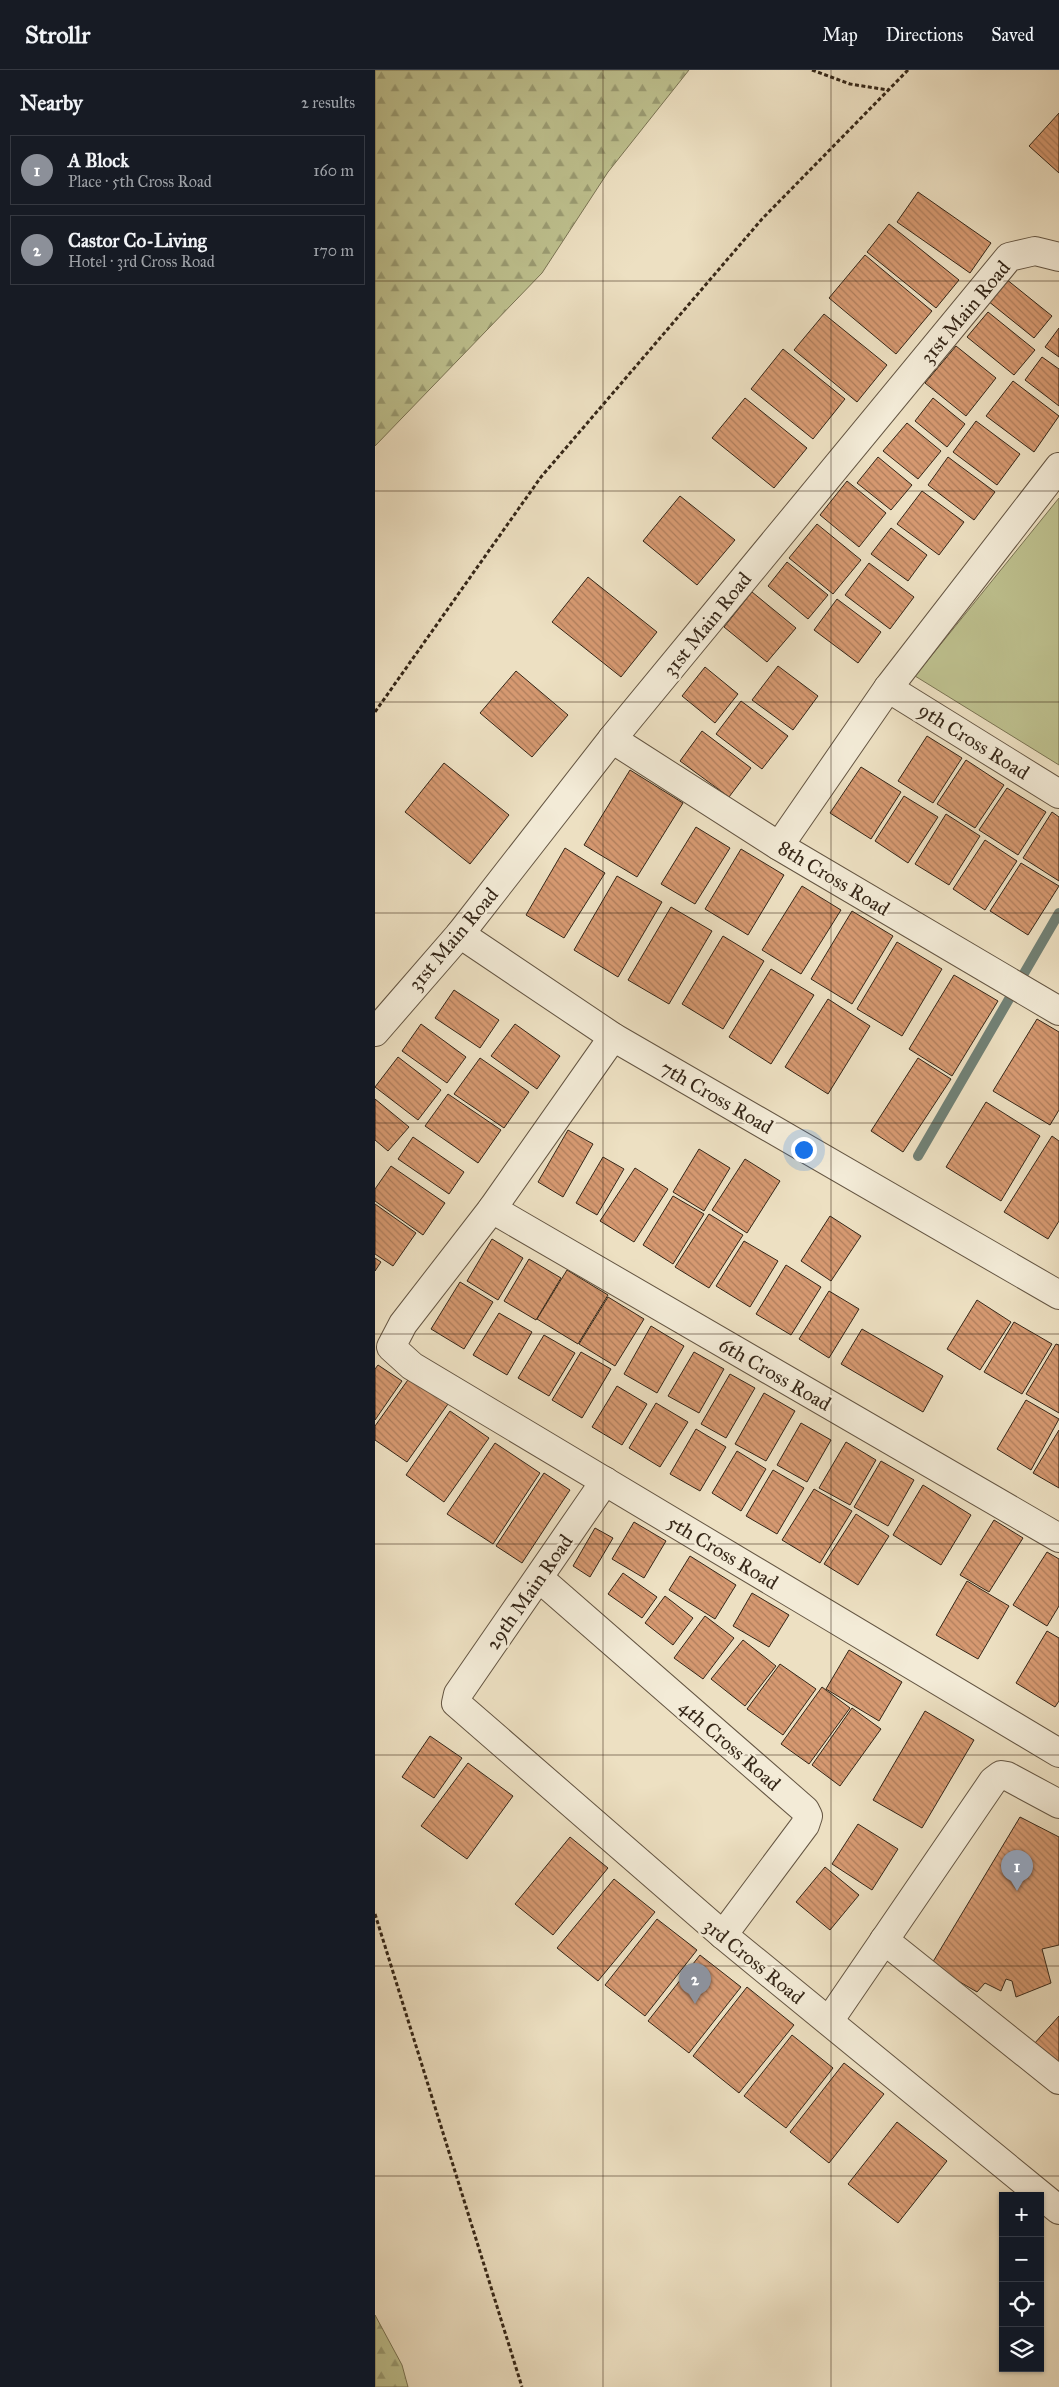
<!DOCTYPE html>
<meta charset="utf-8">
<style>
:root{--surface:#171b24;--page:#20242c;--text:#f1f3f6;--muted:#9ea1a6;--line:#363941;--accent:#8c9099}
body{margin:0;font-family:"IM FELL Great Primer",serif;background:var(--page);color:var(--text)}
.controls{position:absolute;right:15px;bottom:15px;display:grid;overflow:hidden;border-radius:0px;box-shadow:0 1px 4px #0004}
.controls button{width:45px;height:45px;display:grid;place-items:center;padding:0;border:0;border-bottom:1px solid var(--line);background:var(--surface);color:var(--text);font:25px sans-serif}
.you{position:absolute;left:428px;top:1079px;width:18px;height:18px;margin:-12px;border:4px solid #fff;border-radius:50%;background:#1a73e8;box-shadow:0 0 0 8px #1a73e833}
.badge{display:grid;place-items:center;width:32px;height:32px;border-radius:50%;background:var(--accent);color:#fff;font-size:16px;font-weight:700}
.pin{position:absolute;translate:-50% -41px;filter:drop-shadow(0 1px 2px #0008)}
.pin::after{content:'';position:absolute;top:26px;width:18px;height:15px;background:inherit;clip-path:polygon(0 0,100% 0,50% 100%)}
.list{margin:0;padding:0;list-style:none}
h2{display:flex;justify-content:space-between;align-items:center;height:65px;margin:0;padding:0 20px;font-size:21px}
h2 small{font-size:16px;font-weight:400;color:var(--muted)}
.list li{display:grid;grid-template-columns:32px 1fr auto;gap:15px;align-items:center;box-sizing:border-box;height:70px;margin:0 10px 10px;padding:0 10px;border:1px solid var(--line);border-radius:0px}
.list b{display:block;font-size:19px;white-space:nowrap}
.list p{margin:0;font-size:16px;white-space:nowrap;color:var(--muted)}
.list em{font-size:16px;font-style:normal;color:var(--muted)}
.icon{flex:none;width:28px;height:28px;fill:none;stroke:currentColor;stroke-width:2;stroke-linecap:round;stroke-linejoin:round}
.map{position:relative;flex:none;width:684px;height:2317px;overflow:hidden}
header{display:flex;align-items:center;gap:30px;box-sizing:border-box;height:70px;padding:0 25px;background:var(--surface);border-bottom:1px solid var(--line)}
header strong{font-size:24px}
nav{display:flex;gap:28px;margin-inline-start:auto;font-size:18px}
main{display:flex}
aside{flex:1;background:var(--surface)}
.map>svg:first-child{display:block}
</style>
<header>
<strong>Strollr</strong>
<nav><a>Map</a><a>Directions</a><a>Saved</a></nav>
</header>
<main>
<aside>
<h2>Nearby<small>2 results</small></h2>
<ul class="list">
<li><span class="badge">1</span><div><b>A Block</b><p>Place · 5th Cross Road</p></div><em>160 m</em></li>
<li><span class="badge">2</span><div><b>Castor Co-Living</b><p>Hotel · 3rd Cross Road</p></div><em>170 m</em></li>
</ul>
</aside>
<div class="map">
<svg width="684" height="2317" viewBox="0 0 684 2317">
<defs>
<pattern id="forest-firs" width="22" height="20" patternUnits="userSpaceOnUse" patternTransform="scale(1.25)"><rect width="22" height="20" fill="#bec18f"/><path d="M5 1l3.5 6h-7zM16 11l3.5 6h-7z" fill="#9b9d74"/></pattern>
<pattern id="building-back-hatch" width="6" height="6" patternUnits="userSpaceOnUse" patternTransform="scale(1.25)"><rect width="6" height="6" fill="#d69971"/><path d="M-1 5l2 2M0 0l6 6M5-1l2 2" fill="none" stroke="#ae7d5c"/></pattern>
</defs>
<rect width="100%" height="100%" fill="#ede0c2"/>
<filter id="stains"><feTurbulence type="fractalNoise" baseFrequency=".004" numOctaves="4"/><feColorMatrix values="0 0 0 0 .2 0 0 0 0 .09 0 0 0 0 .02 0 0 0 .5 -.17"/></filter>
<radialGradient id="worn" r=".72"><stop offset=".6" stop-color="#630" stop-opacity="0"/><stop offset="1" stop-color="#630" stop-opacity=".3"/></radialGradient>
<g fill="url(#forest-firs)" stroke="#7a7454">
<path d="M0,0H314L233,102L167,203L0,376Z"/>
<path d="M0,2245L27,2295L33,2317H0Z"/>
</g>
<path fill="#bec18f" stroke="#7a7454" d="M684,428V695L540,606Z"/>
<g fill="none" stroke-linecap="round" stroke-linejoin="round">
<path stroke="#718176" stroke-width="10" d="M543,1086L684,843"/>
</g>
<g fill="url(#building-back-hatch)" stroke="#362718">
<path d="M684,43V103L654,76Z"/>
<path d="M543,122L616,173L595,203L522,152Z"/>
<path d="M514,154L584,210L561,238L492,182Z"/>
<path d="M490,185L557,241L521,284L454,228Z"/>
<path d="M631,209L677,246L659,268L613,231Z"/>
<path d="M613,242L660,280L639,305L592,267Z"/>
<path d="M449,244L512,295L482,332L419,280Z"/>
<path d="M684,258V287L670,277Z"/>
<path d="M581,276L621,308L591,346L550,313Z"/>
<path d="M408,279L470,329L438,369L376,319Z"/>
<path d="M667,287L684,299V336L650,310Z"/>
<path d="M638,311L684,346L659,382L611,346Z"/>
<path d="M370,328L432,378L399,418L337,368Z"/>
<path d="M558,328L590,354L572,377L540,351Z"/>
<path d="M601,351L645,384L622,415L578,382Z"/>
<path d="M532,353L566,381L543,409L508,381Z"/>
<path d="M503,387L537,415L516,440L482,413Z"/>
<path d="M573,387L620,422L599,450L553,415Z"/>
<path d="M472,411L511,443L484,477L445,445Z"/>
<path d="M547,421L589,452L564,485L522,454Z"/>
<path d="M305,426L360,470L322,515L268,471Z"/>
<path d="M442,454L486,490L458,524L414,488Z"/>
<path d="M516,458L552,485L533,511L496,484Z"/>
<path d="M412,492L453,525L433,549L393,516Z"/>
<path d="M494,493L539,527L515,559L470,525Z"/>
<path d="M213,507L282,562L246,607L177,552Z"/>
<path d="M377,522L421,558L392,592L349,557Z"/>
<path d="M462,529L506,562L483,593L439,560Z"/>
<path d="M403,596L443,626L418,660L377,630Z"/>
<path d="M330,597L363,624L340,653L307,626Z"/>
<path d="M141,601L193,645L157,687L105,643Z"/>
<path d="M366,631L413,666L387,699L341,664Z"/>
<path d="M327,661L376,698L354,727L305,691Z"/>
<path d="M552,666L587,688L558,733L523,711Z"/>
<path d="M591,690L629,715L600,758L562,734Z"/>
<path d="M69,693L134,745L95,794L30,742Z"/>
<path d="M486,697L526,722L496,769L455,743Z"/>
<path d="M255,700L308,733L262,807L209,775Z"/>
<path d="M632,718L671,742L643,785L604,760Z"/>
<path d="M529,726L563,747L533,793L500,771Z"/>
<path d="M677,742L684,747V811L648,788Z"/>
<path d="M571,744L605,766L574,815L540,794Z"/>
<path d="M321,757L355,778L320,834L286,814Z"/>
<path d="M610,770L642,791L610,840L578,819Z"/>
<path d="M190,778L230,803L189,868L151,845Z"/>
<path d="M366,779L409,805L373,865L330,839Z"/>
<path d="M646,793L684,816L653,865L615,841Z"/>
<path d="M242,806L287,832L243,907L199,880Z"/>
<path d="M427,816L466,840L426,904L387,880Z"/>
<path d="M296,837L337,861L294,934L253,910Z"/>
<path d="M477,841L518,866L477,934L436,909Z"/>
<path d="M348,866L389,891L348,959L307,934Z"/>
<path d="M522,872L567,899L527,966L482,939Z"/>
<path d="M396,899L439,925L396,994L354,967Z"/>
<path d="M579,905L623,931L577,1006L534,979Z"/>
<path d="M79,920L124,950L105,978L60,948Z"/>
<path d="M453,929L495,956L453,1024L410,997Z"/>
<path d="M662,949L684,962V1040L675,1055L618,1021Z"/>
<path d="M46,954L91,987L72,1013L27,981Z"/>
<path d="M140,954L185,986L162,1019L116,986Z"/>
<path d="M23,987L66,1020L43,1050L0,1017Z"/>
<path d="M105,988L154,1022L129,1058L79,1024Z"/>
<path d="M543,988L576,1009L528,1082L496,1061Z"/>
<path d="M73,1024L126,1060L103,1093L50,1056Z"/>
<path d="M0,1029L34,1057L13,1081L0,1070Z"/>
<path d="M611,1032L665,1066L626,1131L571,1097Z"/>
<path d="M193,1060L218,1074L188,1127L163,1112Z"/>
<path d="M677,1066L684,1071V1151L673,1169L629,1142Z"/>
<path d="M38,1067L89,1102L74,1124L23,1089Z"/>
<path d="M324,1079L355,1098L329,1141L298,1122Z"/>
<path d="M228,1087L249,1099L222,1145L201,1133Z"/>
<path d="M370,1089L405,1111L372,1163L337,1140Z"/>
<path d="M16,1096L70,1133L48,1165L0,1131V1119Z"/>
<path d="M260,1098L293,1119L259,1172L225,1151Z"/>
<path d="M298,1126L329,1144L298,1194L268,1175Z"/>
<path d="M0,1134L41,1163L18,1196L0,1184Z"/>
<path d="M334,1144L368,1165L334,1218L300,1197Z"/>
<path d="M455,1146L486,1166L456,1211L426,1191Z"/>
<path d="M117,1169L148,1188L123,1230L92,1211Z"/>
<path d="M369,1171L403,1191L375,1237L341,1216Z"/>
<path d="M0,1188L6,1192L0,1201Z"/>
<path d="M154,1189L186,1208L161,1250L129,1231Z"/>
<path d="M411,1195L446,1217L416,1265L381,1244Z"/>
<path d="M192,1200L233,1225L203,1274L162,1249Z"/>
<path d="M85,1212L118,1232L89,1279L56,1259Z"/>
<path d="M454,1221L484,1239L454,1288L424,1269Z"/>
<path d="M233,1227L269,1249L240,1296L204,1274Z"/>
<path d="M602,1230L636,1252L605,1300L572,1279Z"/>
<path d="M124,1243L157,1262L132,1305L98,1285Z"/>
<path d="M639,1252L677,1274L647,1324L609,1302Z"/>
<path d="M276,1256L309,1276L282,1323L249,1304Z"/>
<path d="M487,1259L568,1306L548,1342L466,1294Z"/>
<path d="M169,1265L200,1283L174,1326L143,1308Z"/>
<path d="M681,1274L684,1275V1343L651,1324Z"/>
<path d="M206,1282L236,1299L207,1348L177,1330Z"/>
<path d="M319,1282L349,1299L324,1343L293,1326Z"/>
<path d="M3,1295L27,1311L0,1350V1299Z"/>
<path d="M355,1304L380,1318L351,1368L326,1354Z"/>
<path d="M35,1307L73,1334L32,1392L0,1370V1356Z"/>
<path d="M242,1316L272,1334L247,1375L217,1357Z"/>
<path d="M389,1323L420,1341L391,1391L360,1374Z"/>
<path d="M651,1330L684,1349L656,1400L622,1379Z"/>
<path d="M281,1333L313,1352L285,1397L254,1378Z"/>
<path d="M75,1341L114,1368L69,1432L31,1405Z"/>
<path d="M426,1353L456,1370L432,1412L402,1395Z"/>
<path d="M321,1359L351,1377L325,1421L295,1404Z"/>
<path d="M684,1360V1418L658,1403Z"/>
<path d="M471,1372L501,1390L475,1435L444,1418Z"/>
<path d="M120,1373L165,1403L118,1474L72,1444Z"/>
<path d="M362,1381L391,1399L366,1441L337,1423Z"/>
<path d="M506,1391L539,1410L513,1456L479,1437Z"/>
<path d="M398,1400L429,1418L402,1464L371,1446Z"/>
<path d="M169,1403L195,1420L147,1493L121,1476Z"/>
<path d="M548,1415L596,1445L566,1495L518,1465Z"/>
<path d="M439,1419L477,1441L445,1493L407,1470Z"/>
<path d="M481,1444L514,1466L483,1515L449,1494Z"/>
<path d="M619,1450L648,1468L614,1522L585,1505Z"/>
<path d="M259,1452L291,1471L269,1508L237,1489Z"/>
<path d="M220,1458L238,1468L215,1507L198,1496Z"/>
<path d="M672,1482L684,1489V1536L672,1556L638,1535Z"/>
<path d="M315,1486L361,1515L340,1549L294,1520Z"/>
<path d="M248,1503L282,1527L267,1548L233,1524Z"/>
<path d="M592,1511L634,1536L603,1589L561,1565Z"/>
<path d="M377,1523L414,1545L394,1577L358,1556Z"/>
<path d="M290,1526L318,1548L298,1575L270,1553Z"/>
<path d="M330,1546L359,1568L328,1609L299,1588Z"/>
<path d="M672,1561L684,1568V1631L680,1637L641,1613Z"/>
<path d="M368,1570L401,1596L370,1636L336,1609Z"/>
<path d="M474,1580L527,1612L504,1651L451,1619Z"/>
<path d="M405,1594L441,1619L408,1665L372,1639Z"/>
<path d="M447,1617L475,1638L434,1694L406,1674Z"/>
<path d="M477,1638L506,1659L465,1716L437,1695Z"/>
<path d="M550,1641L599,1670L547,1758L498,1730Z"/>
<path d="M55,1666L87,1688L59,1728L27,1707Z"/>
<path d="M93,1693L138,1726L92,1789L46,1756Z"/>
<path d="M645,1747L684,1767V1875L667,1879L676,1913L641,1927L637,1911L631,1909L626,1921L610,1913L602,1922L556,1895Z"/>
<path d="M483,1754L523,1779L497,1820L457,1794Z"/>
<path d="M195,1767L233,1798L178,1865L140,1834Z"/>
<path d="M450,1797L484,1825L455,1860L421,1832Z"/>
<path d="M239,1809L280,1842L223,1911L182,1878Z"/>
<path d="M282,1849L322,1880L270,1946L230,1915Z"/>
<path d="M325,1885L366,1917L314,1983L273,1951Z"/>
<path d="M372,1917L419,1955L364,2023L318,1986Z"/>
<path d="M684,1946V1995L659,1974Z"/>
<path d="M417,1965L458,1998L411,2058L369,2026Z"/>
<path d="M469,1993L509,2024L454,2093L415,2062Z"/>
<path d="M522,2052L572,2091L523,2153L473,2114Z"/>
</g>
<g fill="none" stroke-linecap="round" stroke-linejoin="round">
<g stroke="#645542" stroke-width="30">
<g id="minor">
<path d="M513,618L684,724"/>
<path d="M237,669L404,776L684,941"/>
<path d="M404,776L513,618L684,397"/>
<path d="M85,864L238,967L684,1225"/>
<path d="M0,962L85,864L237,669L634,187L660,181L684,187"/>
<path d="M238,967L117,1139L28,1254L16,1277L37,1296L684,1683"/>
<path d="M117,1139L684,1468"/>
<path d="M230,1411L83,1624L81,1633L348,1865L684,2140"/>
<path d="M164,1508L430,1740L433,1746L430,1755L348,1865"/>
<path d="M509,1870L684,2010"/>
<path d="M454,1951L618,1711L626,1705L632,1706L684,1734"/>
</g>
</g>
<g stroke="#362718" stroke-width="3" stroke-dasharray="4 2.5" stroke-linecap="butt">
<path d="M437,0L475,14L513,20"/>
<path d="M0,642L166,407L387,149L533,0"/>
<path d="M0,1844L147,2317"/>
</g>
<use href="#minor" stroke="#f3ebd7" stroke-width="28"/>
</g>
<path fill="none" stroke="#362718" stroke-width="1" stroke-opacity="0.55" d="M228,0V2317M456,0V2317M0,211H684M0,421H684M0,632H684M0,843H684M0,1053H684M0,1264H684M0,1474H684M0,1685H684M0,1896H684M0,2106H684"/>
<g text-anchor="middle" stroke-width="5" stroke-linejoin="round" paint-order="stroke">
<g font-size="20" fill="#362718" stroke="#f3ebd7">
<text transform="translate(590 242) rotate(-50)" y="7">31st Main Road</text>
<text transform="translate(332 554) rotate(-51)" y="7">31st Main Road</text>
<text transform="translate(599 671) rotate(32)" y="7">9th Cross Road</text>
<text transform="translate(459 808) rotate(31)" y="7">8th Cross Road</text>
<text transform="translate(78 869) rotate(-50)" y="7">31st Main Road</text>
<text transform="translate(342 1027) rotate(30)" y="7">7th Cross Road</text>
<text transform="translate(400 1304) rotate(30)" y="7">6th Cross Road</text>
<text transform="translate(348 1482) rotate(31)" y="7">5th Cross Road</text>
<text transform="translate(154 1522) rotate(-55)" y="7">29th Main Road</text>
<text transform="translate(355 1675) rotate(41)" y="7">4th Cross Road</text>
<text transform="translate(379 1891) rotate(39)" y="7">3rd Cross Road</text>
</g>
</g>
<rect width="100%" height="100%" filter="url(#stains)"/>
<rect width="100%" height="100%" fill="url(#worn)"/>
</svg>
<div class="controls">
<button>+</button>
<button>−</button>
<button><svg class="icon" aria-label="locate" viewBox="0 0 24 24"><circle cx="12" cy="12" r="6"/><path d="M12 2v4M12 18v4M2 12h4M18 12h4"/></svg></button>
<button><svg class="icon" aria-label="layers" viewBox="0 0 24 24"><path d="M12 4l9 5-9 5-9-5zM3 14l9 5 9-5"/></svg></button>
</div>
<div class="you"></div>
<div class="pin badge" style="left:642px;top:1821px">1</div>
<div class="pin badge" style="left:320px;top:1934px">2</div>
</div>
</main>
